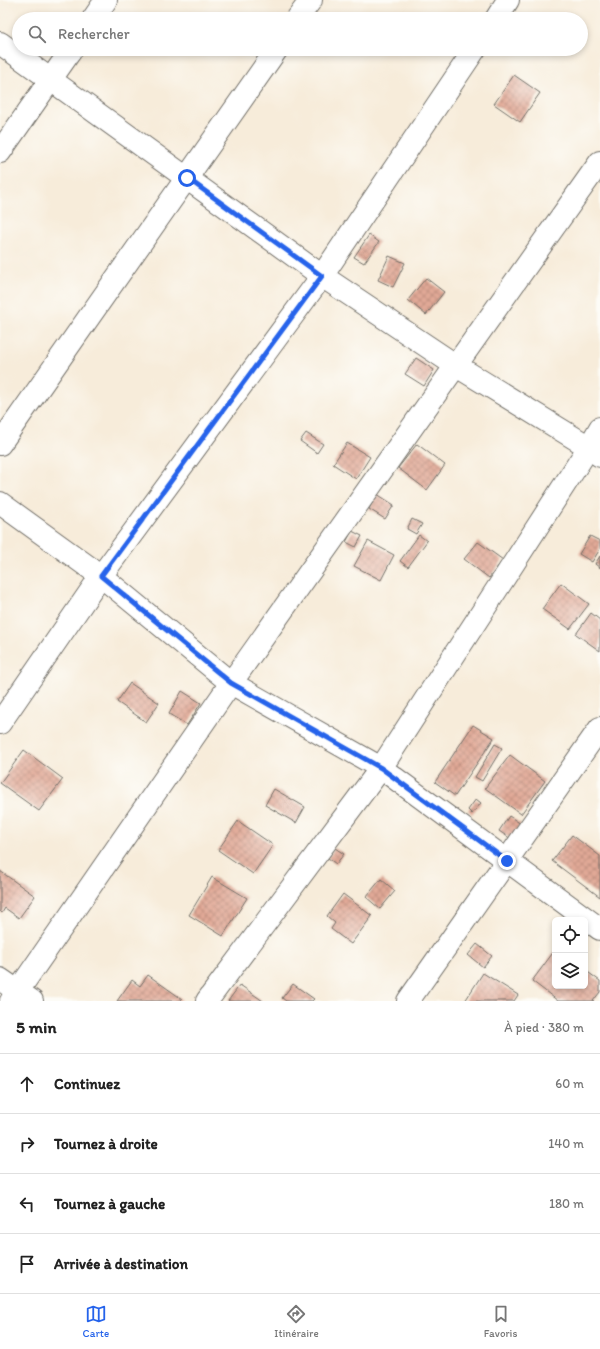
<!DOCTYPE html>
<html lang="fr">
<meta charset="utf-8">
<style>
:root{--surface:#fff;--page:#f6f6f6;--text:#222;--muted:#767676;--line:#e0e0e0;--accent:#2563eb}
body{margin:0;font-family:Itim,sans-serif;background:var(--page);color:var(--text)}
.controls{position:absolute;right:12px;bottom:12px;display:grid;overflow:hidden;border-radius:6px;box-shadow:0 2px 6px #0003}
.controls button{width:36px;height:36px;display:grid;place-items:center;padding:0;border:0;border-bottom:1px solid var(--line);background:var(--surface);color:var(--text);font:20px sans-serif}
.stop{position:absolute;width:12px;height:12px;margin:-9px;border:3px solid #2563eb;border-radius:50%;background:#fff}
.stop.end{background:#2563eb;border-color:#fff;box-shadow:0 1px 4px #0008}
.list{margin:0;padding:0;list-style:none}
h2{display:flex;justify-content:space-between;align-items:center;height:52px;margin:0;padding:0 16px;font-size:17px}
h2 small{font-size:13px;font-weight:400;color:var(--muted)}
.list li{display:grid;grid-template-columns:26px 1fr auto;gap:12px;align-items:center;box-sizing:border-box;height:60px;padding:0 16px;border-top:1px solid var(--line)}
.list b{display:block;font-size:15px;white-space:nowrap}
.list em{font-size:13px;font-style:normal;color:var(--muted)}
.icon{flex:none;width:22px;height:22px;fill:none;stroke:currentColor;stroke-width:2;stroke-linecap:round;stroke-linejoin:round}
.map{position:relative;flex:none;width:600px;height:1001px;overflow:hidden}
.search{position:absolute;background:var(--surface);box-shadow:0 2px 6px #0003;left:12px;right:12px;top:12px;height:44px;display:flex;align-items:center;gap:10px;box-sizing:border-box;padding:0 14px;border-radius:22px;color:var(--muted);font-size:15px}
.sheet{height:292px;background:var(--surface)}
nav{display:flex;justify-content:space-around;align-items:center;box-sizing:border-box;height:56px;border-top:1px solid var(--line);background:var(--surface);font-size:11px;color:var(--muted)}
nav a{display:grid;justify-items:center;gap:2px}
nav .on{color:var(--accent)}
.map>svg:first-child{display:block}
</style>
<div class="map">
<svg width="600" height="1001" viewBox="0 0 600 1001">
<defs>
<pattern id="building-cross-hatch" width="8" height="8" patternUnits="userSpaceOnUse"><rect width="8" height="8" fill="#e1a996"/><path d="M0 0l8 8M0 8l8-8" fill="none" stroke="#b78a7b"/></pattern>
</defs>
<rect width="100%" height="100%" fill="#fdfcf7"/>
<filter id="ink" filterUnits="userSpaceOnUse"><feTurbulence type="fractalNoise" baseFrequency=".025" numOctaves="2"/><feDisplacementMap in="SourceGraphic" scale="8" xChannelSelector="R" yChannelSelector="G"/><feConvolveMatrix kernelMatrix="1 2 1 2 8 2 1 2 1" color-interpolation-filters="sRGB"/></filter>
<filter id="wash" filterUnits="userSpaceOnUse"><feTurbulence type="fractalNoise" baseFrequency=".012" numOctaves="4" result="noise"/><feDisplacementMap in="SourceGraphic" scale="16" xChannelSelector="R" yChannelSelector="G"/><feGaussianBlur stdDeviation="0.9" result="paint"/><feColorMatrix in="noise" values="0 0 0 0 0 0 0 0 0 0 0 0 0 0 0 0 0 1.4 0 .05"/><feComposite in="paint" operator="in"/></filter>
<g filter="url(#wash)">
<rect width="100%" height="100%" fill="#f7ecda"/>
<g id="blocks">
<g fill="url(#building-cross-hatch)">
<path d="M514,75L540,93L520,122L494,104Z"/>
<path d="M369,235L379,242L364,263L354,257Z"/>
<path d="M389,256L405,263L393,287L378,280Z"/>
<path d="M426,278L444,292L426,315L408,300Z"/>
<path d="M416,358L434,370L424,386L405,374Z"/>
<path d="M306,433L323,444L317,453L300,441Z"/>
<path d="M347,443L370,457L356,479L333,464Z"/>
<path d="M417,444L445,465L427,490L398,468Z"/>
<path d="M377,494L394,505L385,519L369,509Z"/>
<path d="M412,519L422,524L416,534L407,529Z"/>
<path d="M352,531L362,536L356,547L346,542Z"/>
<path d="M419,535L427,541L408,567L400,561Z"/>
<path d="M590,536L600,541V549L592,562L579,554Z"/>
<path d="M368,541L394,555L381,580L354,566Z"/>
<path d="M478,542L503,560L489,578L464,559Z"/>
<path d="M600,556V568L595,564Z"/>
<path d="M561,583L589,604L570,629L542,609Z"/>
<path d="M591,613L600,620V651L576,634Z"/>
<path d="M130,683L159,703L146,722L117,702Z"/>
<path d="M182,691L201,703L187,725L169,714Z"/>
<path d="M473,725L494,738L455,796L435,782Z"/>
<path d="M495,744L502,748L482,781L475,777Z"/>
<path d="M24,750L63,779L39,811L0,783Z"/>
<path d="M510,755L545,781L521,814L485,788Z"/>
<path d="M274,789L305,807L296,823L265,805Z"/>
<path d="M476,799L481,803L472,814L468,810Z"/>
<path d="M509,816L521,824L511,839L499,831Z"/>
<path d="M238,821L273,845L253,874L218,850Z"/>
<path d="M572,835L600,856V897L552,861Z"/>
<path d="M335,848L344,854L336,864L328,858Z"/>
<path d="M0,871L35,896L19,918L5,908L2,913L0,911Z"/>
<path d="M212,877L247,898L223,936L189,915Z"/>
<path d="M381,879L395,891L380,909L366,897Z"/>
<path d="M343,894L372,916L351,944L331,929L335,923L327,916Z"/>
<path d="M477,944L492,956L483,967L468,955Z"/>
<path d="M555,950V986H585V970L600,981V992L593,1001H558L532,981Z"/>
<path d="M483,973L518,995L514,1001H465Z"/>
<path d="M148,975L182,999L180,1001H117L132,980L140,986Z"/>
<path d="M293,984L314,999L312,1001H286L282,998Z"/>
<path d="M240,985L263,1001H228Z"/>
</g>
</g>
</g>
<g filter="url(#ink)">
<use href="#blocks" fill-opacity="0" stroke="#726f68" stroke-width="1"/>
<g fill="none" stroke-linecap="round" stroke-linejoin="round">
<g stroke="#726f68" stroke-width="24">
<g id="minor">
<path d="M93,19L106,0"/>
<path d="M297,19L311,0"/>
<path d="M496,19L508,0"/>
<path d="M0,43L322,276L455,365L589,447L600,456"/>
<path d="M0,152L72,49"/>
<path d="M0,444L277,49"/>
<path d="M0,503L101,576L231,683L381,768L600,929"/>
<path d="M0,723L101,576L322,276L475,49"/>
<path d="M0,979L32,1001"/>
<path d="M11,1001L231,683L600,162"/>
<path d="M207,1001L381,768L589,447L600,428"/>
<path d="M408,1001L600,728"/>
</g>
</g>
<use href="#minor" stroke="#fff" stroke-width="22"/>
</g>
</g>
<g fill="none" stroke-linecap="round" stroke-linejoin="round" filter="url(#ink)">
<path stroke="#2563eb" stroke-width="5" d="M187,178L322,276L101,576L231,683L381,768L507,861"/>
</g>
</svg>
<div class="controls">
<button><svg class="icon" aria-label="locate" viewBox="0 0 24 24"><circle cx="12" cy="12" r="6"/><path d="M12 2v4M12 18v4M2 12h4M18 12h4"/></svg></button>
<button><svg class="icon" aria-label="layers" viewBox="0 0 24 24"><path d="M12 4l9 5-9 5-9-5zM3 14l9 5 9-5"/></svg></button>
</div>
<div class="stop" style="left:187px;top:178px"></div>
<div class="stop end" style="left:507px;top:861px"></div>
<div class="search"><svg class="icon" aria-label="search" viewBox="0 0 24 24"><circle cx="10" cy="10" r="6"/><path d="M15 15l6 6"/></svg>Rechercher</div>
</div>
<section class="sheet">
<h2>5 min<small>À pied · 380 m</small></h2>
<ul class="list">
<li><svg class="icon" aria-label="ahead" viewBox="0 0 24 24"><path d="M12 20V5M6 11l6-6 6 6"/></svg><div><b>Continuez</b></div><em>60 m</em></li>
<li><svg class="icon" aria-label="right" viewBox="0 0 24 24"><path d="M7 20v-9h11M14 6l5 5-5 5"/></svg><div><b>Tournez à droite</b></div><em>140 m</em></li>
<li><svg class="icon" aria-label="left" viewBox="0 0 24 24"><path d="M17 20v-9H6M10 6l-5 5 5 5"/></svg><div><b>Tournez à gauche</b></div><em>180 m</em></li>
<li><svg class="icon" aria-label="arrive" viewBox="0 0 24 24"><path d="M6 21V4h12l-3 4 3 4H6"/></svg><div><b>Arrivée à destination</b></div></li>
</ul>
</section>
<nav>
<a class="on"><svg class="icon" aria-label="map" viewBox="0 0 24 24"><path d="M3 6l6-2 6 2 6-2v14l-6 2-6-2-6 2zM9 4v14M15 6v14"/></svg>Carte</a>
<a><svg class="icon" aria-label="directions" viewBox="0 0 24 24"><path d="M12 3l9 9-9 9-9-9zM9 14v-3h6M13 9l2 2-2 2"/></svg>Itinéraire</a>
<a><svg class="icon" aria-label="saved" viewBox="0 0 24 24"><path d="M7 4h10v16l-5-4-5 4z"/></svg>Favoris</a>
</nav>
